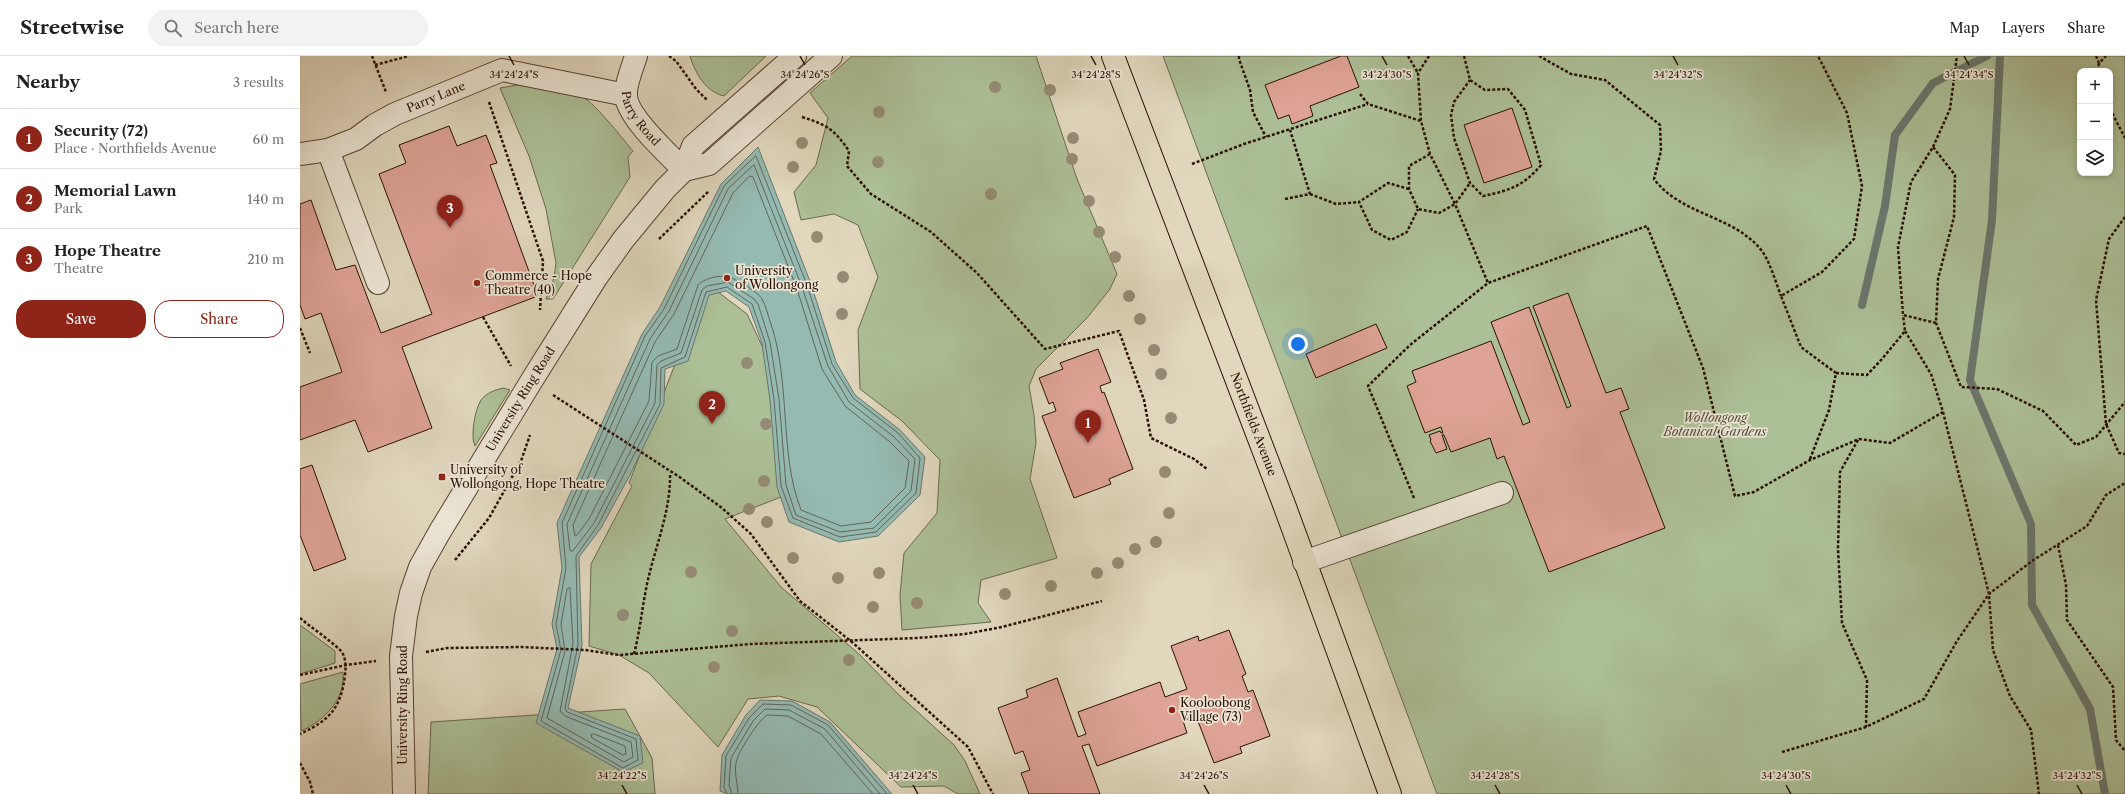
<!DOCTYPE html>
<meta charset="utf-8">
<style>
:root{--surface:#fff;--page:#f2f2f2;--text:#222;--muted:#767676;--line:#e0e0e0;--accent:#8f2418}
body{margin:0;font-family:"Libre Caslon Text",serif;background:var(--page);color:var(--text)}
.controls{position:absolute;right:12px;top:12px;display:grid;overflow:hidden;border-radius:8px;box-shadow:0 2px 6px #0003}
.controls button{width:36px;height:36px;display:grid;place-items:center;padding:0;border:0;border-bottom:1px solid var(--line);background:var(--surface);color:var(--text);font:20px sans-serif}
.you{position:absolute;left:998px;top:288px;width:14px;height:14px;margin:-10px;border:3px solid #fff;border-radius:50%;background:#1a73e8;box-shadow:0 0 0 6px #1a73e833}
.badge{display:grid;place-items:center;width:26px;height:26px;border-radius:50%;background:var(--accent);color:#fff;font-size:13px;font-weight:700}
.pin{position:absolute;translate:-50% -33px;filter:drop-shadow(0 1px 2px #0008)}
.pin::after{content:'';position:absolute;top:21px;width:14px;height:12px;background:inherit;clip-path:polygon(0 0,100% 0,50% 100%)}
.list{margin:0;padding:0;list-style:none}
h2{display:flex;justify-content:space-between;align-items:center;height:52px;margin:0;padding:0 16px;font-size:17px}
h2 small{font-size:13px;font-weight:400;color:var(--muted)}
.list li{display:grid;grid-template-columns:26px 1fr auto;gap:12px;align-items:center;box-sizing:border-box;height:60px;padding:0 16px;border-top:1px solid var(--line)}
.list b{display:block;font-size:15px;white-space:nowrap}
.list p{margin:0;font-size:13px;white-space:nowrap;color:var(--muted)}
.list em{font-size:13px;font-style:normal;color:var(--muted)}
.actions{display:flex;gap:8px;padding:12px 16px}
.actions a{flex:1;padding:9px 0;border:1px solid var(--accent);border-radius:16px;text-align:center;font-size:14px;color:var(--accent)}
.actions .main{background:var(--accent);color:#fff}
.icon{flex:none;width:22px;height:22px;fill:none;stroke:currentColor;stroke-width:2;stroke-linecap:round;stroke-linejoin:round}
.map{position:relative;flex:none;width:1825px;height:738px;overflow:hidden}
header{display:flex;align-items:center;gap:24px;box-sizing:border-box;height:56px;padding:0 20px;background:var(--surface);border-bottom:1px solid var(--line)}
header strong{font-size:19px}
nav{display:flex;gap:22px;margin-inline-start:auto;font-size:14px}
.search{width:280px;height:36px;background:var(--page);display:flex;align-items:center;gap:10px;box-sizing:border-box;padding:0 14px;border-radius:22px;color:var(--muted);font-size:15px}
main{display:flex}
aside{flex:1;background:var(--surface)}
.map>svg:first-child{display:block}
</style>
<header>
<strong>Streetwise</strong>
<div class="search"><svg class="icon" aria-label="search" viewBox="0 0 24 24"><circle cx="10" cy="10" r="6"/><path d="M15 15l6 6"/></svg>Search here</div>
<nav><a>Map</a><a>Layers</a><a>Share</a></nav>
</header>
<main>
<aside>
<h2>Nearby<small>3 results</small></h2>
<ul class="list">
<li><span class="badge">1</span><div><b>Security (72)</b><p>Place · Northfields Avenue</p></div><em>60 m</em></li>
<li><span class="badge">2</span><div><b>Memorial Lawn</b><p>Park</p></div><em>140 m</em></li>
<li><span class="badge">3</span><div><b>Hope Theatre</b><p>Theatre</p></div><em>210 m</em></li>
</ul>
<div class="actions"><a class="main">Save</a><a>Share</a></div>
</aside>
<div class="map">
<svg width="1825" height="738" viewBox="0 0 1825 738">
<rect width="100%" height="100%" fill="#e0d7bd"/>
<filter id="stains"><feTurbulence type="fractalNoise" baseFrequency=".005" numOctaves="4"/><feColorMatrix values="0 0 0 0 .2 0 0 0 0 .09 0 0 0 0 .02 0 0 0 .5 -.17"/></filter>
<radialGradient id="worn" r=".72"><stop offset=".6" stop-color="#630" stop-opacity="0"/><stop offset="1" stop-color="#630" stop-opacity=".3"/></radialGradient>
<g fill="#acbf96" stroke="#6c684e" fill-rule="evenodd">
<path d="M390,0H466L424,40C406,36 395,17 390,0Z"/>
<path d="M552,0H736L777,123L817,218L810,233L787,262L736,313L729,330L734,359L736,387L730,423L757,502L681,524L678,547L691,566L602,574L600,539L604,497L637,457L640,404L602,365L560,333L558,274L578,221L558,169L534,158L501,164L494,136L516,109L528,62L510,37Z"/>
<path d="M863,0H1825V738H1137ZM1780,15H1810V117H1780Z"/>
<path d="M217,29C235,30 261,31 278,38C294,45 321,81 333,95L328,101L330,121L253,243H246L254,222L256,207L246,153L229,100L200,32Z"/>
<path d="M414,233L447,258L465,296L481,441L425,463L481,531L559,598L599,639L654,689L665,705L680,738H658L644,730L601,731L517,651L479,640L448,643L418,691L349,617L319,599L289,590L291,508L332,430L329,427L401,241Z"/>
<path d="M203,332L210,334L175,390C170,381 175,353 181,344C186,337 195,334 203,332Z"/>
<path d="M0,569L35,595V607L0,618Z"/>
<path d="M43,616C46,643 24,665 1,675L0,628Z"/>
<path d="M325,653L352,702L355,738H128L131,666Z"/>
</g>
<g fill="#94bab2" stroke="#6a766d">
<path d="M458,91L511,228L536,306L555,339L600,374L625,401L620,439L578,480L539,486L489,466L477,431L470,344L462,287L449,251L426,235L409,239L388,305L365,313L364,348L330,419L301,472L279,501L282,589L268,652L340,680L343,707L323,716L236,667L257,593L252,568L262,512L257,467L342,278L360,251L421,128Z"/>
<path d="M460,644L492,645L530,666L592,738H427L420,735L422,699L446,659Z"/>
</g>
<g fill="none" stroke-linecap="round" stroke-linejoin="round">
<g stroke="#60655c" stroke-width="1">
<path d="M456,100L507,229L532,308L553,342L598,377L620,402L616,437L576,476L540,481L493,462L481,430L474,343L465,286L452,248L427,231L406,236L385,301L361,312L360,348L298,469L276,500L278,589L265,652L267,656L336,683L338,704L323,712L241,665L261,594L256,568L266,512L262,467L345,280L364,253L424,130Z"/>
<path d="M454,109L502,231L528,310L549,346L594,381L615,403L611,435L574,472L540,476L496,459L486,429L479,343L470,286L458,248L454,243L428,226L407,230L402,234L381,297L361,305L357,309L355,347L294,467L273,495H270L267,468L350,283L369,255L428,133Z"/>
<path d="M450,120L453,121L497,233L522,313L545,350L590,386L609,405L605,432L571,466L541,470L501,454C479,398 491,328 471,268C468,260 466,250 462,243C457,235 445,230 437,225C427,217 407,220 398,229L377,293L358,300L352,306L349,345L289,463L277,479L275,480L273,469L355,286L374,258L433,137Z"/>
<path d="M270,532L273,588L260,655L265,660L331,686L333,701L324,706L247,662L265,595L261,568L267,533Z"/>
<path d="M294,678L325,690L326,698L323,699L292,682L291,679Z"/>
<path d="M427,738L424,731L426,700L449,662L463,648L491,649L528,669L587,738"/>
<path d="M432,738L429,729L431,702L453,665L465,653L489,654L525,673L580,738"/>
<path d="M438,738C438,727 433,715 437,703C441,692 458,665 467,659L488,660L521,678L573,738"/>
</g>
<g stroke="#6a766d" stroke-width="8">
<path d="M1700,0L1692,164L1670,324L1731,468L1732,549L1790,653L1805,738"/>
<path d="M1562,249L1585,150L1595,79L1633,27L1687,0"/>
</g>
</g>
<g fill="#dea396" stroke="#2b1005">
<path d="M1041,0H1047L1059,31L1010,50L1013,60L992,68L989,59L978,63L965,29Z"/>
<path d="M1212,52L1232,111L1184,127L1164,69Z"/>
<path d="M149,70L157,90L186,79L197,107L190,109L238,240L102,291L132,372L68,396L55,364L0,384V331L42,316L21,257L5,263L0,249V148L11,144L36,214L55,209L81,277L132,258L79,118L106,107L99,89Z"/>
<path d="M1268,237L1306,337L1321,332L1329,353L1320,356L1365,472L1249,516L1204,400L1197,403L1190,382L1151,396L1144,379H1142L1147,393L1136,397L1130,385L1131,384L1129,379L1140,375L1141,377H1143L1141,371L1125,377L1107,330L1116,326L1112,315L1191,285L1223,369L1230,366L1191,266L1229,251L1267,352L1271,350L1233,250Z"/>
<path d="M1076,268L1087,292L1016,322L1006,298Z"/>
<path d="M798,293L811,326L800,330L802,337L804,336L833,413L809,423L811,428L774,442L742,360L756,355L753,346L749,348L739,322L763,313L760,307Z"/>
<path d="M12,409L46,503L14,515L0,479V413Z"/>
<path d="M929,574L946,618L942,620L948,636L953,634L970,680L940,691L942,697L914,707L896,660L883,665L887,677L797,710L789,688L782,690L800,738H729L721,717L730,714L723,695L715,698L698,652L728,641L726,634L757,622L778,681L786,678L778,656L860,626L865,641L887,633L871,590L898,580L899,585Z"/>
</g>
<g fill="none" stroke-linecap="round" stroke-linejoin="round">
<g stroke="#584233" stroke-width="24">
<g id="minor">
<path id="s1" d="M336,0C333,10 325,29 326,39C326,60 369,99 384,114"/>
<path d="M28,94L78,227"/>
<path id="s2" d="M0,98L28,94L56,83L75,69L95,58L202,14L326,39"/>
<path d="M384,114L409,108L531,0"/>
<path d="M1004,506L1202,437"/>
<path id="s3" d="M104,738L101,600L106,560L111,537L120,511L139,477L232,324L296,222L323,184L365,133L384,114L393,90L495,0"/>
</g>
</g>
<g stroke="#2b1005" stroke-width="24">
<g id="major">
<path id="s4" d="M813,0L985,451L1090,738"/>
</g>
</g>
<g stroke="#2b1005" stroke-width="2.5" stroke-dasharray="3 2" stroke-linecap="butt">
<path d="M72,0L86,36"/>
<path d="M369,0L376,5L396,33L408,45"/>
<path d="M939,0V3L950,34L953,56L966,81"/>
<path d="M1108,0L1118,17"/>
<path d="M1129,0L1118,17L1121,65L1130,98L1155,148L1188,227"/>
<path d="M1164,0L1170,24L1185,34L1208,33L1225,54L1241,109C1224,130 1208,135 1183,140L1170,127L1154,82L1151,59L1154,46L1170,24"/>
<path d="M1239,0L1271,18L1305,24L1360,69L1361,95L1354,123C1382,160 1434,159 1462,195C1470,206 1476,227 1481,240"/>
<path d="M1796,0L1799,7L1806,0"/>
<path d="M75,9L109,0"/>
<path d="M1798,15L1799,7"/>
<path d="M1060,38L1068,48L1121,65"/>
<path d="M189,46L243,205L240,254"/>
<path d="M1810,53L1825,82"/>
<path d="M502,61C527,69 534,73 549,95L547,110L571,138L631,176L677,217L745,293L819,275L844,344L851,382L894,403L907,413"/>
<path d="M1633,91L1650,53L1657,0"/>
<path d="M1130,98L1109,110V133L1118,153L1139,157L1155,148L1170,127"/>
<path d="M892,108L944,88L1068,48"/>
<path d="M1109,133L1088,127L1059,146L1072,174L1091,184L1107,176L1118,153"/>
<path d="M1010,138L1036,148L1059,146"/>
<path d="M985,143L1010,138L990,74"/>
<path d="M1825,161L1809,183L1796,244L1806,368L1819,397L1825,398"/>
<path d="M359,183L409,135"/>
<path d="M183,261L211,310"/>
<path d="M1636,267L1603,259L1598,191L1611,126L1633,91L1655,119L1654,161L1638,223L1636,267L1661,331L1697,333L1743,355L1776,389L1796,381L1825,346"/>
<path d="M0,272L10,297"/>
<path d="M1605,275L1631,318L1643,356L1689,538L1693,594L1710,640L1731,674L1739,738"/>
<path d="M1536,317L1567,319L1582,303L1605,275L1603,259"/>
<path d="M253,339L381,422L422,452L451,478L500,545L552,586L668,691L693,738"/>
<path d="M1558,384L1540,416L1538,493L1542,567L1567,624L1566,671"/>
<path d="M1510,403L1529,354L1536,317L1501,291L1481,240L1522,216L1554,183L1562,130L1547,57L1518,0"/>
<path d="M1114,442L1068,330L1110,289L1188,227L1347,170L1403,312L1435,440L1454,436L1510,404L1559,383L1590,387L1643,356"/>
<path d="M1758,489L1766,529L1767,564L1813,631L1816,684L1825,695"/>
<path d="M155,504L189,462L221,405L230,379"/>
<path d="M0,562C13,573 29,583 41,595C46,601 46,611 45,619C41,652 30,664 0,678"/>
<path d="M126,596L147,592L221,591L285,594L319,599L451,588L618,582L665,578L702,571L802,545"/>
<path d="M334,598C340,575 342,552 347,528C355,491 371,455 370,417"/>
<path d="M0,619L46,609L76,605"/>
<path d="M1482,696L1566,671L1624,643L1657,585L1689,538L1732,505L1787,470L1806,439L1825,427"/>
<path d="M0,707L10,726L13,738"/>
</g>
<use href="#minor" stroke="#ebe5d4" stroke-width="22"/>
<use href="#major" stroke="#e0d7bd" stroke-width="22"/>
</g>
<g fill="#958b74">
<circle cx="695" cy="31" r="6"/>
<circle cx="750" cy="34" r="6"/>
<circle cx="579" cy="56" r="6"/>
<circle cx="773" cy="82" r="6"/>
<circle cx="502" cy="87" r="6"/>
<circle cx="772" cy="103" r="6"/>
<circle cx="578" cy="106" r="6"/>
<circle cx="493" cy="111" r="6"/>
<circle cx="691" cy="138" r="6"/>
<circle cx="789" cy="145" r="6"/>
<circle cx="799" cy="176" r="6"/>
<circle cx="517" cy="181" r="6"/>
<circle cx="815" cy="201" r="6"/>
<circle cx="543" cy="221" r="6"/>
<circle cx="829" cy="240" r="6"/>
<circle cx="542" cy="258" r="6"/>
<circle cx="840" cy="263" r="6"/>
<circle cx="854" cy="294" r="6"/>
<circle cx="447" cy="307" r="6"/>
<circle cx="861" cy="318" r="6"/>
<circle cx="871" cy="362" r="6"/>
<circle cx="466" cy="368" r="6"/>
<circle cx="865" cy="416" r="6"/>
<circle cx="464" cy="425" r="6"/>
<circle cx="449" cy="453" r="6"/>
<circle cx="869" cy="457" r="6"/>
<circle cx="467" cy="466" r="6"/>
<circle cx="856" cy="486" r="6"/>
<circle cx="835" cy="493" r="6"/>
<circle cx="493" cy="502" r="6"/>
<circle cx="818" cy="507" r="6"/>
<circle cx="391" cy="516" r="6"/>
<circle cx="579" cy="517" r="6"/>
<circle cx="797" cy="517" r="6"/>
<circle cx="538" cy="522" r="6"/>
<circle cx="751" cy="530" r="6"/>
<circle cx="705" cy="538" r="6"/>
<circle cx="617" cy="547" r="6"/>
<circle cx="573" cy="551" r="6"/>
<circle cx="323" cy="559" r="6"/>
<circle cx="432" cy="575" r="6"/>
<circle cx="549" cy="604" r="6"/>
<circle cx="414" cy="611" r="6"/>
</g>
<path fill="none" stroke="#2b1005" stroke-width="1.5" d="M209,0L214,9M500,0L505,9M791,0L796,9M1082,0L1087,9M1373,0L1378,9M1664,0L1669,9M322,729L327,738M613,729L618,738M904,729L909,738M1195,729L1200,738M1486,729L1491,738M1777,729L1782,738"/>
<g fill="#8f2418" stroke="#ebe5d4" stroke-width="1.5">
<circle cx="427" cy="222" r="4"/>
<circle cx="177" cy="227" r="4"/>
<rect x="138" y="417" width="8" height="8" rx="2"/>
<circle cx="872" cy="654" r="4"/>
</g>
<g text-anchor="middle" stroke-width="3.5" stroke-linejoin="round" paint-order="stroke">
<g font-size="12" fill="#2b1005" stroke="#ebe5d4">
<text dy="4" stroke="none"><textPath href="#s2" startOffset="149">Parry Lane</textPath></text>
<text dy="4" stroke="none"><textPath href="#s1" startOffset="68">Parry Road</textPath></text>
<text dy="4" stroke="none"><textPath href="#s3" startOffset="425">University Ring Road</textPath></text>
<text dy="4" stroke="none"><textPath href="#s4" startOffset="394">Northfields Avenue</textPath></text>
<text transform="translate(103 649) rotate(-90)" y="4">University Ring Road</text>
</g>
<g font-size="12" fill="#2b1005" stroke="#ebe5d4" text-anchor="start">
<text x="435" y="219">University<tspan x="435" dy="14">of Wollongong</tspan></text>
<text x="185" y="224">Commerce - Hope<tspan x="185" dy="14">Theatre (40)</tspan></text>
<text x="150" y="418">University of<tspan x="150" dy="14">Wollongong, Hope Theatre</tspan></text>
<text x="880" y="651">Kooloobong<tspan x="880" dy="14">Village (73)</tspan></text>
</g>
<g font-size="12" font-style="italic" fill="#584d38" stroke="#ebe5d4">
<text x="1415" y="366">Wollongong<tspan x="1415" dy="14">Botanical Gardens</tspan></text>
</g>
</g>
<g font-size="10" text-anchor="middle" fill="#2b1005" stroke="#ebe5d4" stroke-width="3.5" stroke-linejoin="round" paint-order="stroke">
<text x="214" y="22">34°24'24"S</text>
<text x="505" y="22">34°24'26"S</text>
<text x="796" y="22">34°24'28"S</text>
<text x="1087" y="22">34°24'30"S</text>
<text x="1378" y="22">34°24'32"S</text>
<text x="1669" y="22">34°24'34"S</text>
<text x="322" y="723">34°24'22"S</text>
<text x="613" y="723">34°24'24"S</text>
<text x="904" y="723">34°24'26"S</text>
<text x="1195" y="723">34°24'28"S</text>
<text x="1486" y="723">34°24'30"S</text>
<text x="1777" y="723">34°24'32"S</text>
</g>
<rect width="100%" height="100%" filter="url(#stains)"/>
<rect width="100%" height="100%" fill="url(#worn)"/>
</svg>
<div class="controls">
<button>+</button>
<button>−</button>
<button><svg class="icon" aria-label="layers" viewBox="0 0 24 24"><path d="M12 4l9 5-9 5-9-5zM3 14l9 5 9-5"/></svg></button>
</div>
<div class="you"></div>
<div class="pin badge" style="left:788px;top:387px">1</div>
<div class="pin badge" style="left:412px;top:368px">2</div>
<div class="pin badge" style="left:150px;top:172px">3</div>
</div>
</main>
